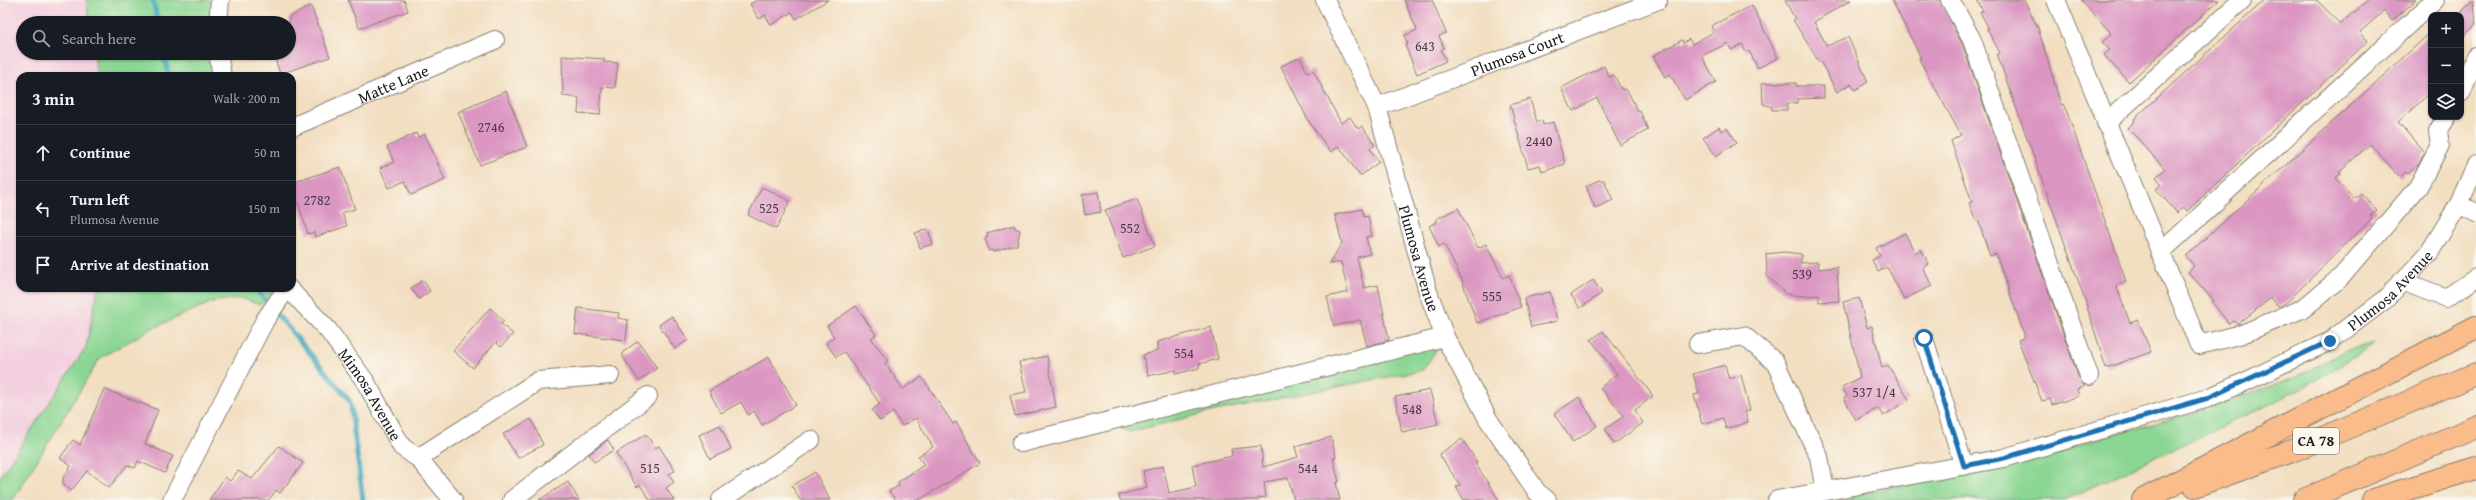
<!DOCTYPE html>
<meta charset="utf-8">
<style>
:root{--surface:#171b24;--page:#242831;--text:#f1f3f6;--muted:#9ea1a6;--line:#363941}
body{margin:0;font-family:"Gentium Book Plus",serif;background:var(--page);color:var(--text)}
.controls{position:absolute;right:12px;top:12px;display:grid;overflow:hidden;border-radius:8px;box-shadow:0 1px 3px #0004}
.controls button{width:36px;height:36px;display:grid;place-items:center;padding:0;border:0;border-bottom:1px solid var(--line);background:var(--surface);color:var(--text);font:20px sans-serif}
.stop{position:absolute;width:12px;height:12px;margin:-9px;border:3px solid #1f6fb2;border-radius:50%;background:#fff}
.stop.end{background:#1f6fb2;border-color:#fff;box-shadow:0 1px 4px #0008}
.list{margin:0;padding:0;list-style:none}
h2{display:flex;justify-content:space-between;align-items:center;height:52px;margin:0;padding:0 16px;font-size:17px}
h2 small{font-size:13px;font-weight:400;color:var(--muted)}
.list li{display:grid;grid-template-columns:26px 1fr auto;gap:12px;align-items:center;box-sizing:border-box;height:56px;padding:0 16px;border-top:1px solid var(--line)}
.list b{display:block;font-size:15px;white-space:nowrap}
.list p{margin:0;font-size:13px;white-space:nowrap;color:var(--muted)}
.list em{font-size:13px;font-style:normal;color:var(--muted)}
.icon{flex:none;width:22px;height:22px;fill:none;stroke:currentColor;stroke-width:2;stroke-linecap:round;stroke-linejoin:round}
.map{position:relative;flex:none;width:2476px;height:500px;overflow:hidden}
.search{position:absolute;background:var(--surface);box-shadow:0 1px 3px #0004;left:16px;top:16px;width:280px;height:44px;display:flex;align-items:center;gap:10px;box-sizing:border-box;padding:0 14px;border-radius:22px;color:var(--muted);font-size:15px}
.panel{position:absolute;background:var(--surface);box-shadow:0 1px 3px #0004;left:16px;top:72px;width:280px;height:220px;border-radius:12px}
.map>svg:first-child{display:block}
</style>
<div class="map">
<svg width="2476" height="500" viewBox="0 0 2476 500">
<rect width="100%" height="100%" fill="#fbf7ec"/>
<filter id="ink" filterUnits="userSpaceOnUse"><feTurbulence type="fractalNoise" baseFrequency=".025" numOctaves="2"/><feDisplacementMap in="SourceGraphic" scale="8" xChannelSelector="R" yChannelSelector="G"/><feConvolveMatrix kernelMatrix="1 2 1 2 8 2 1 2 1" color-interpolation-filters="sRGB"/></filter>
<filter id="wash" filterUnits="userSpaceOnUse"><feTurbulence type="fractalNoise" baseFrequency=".012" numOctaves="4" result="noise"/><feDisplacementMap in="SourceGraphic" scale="16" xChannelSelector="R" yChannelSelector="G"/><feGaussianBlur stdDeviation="0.9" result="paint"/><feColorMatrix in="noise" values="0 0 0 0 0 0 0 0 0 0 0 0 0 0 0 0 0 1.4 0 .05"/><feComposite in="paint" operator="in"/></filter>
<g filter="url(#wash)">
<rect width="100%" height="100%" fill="#f2dec1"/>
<path fill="#f3cfdf" d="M0,0H86L88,3L90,23H23V53H94L97,76H20V288H98L86,347L0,477Z"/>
<g fill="#8ad693" stroke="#537958">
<path d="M86,0H220L218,23H90Z"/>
<path d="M94,53H218L222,76H97Z"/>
<path d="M98,288H281H276L260,305L241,298L212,302L151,329L100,358L13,500H0V477L86,347Z"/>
<path d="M1443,341L1423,370L1210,412L1129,432L1115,424Z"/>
<path d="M2374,344L2317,380L2266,406L2064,500H1823L2001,467L2211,407L2294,378L2345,351Z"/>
</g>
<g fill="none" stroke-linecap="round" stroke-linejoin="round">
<g stroke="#3da9bd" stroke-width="5">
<path d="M153,0L158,23"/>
<path d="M164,53L169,76"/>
<path d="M255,288L350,401L363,500"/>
</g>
</g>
<g id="blocks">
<g fill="#db97c2">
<path d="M348,0H404L408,11L359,28Z"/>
<path d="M757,0H828L796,19L792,12L771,25L765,15L759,19L750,4Z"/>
<path d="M1404,0H1432L1446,33L1439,36L1444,48L1441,50L1446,61L1417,74L1405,45L1408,44L1404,36L1417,30Z"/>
<path d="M1785,0H1851L1814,22L1827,46L1848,37L1868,82L1855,90L1851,84L1837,92L1820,61L1819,62L1793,20L1795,19Z"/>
<path d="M1892,0H1940L1963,46L2079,379L2085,386L2077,389L2079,396L2052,405L2050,399L2042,401L2018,340L2025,337L1996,254L1990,256L1978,220L1976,221L1969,203L1972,202L1951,141L1961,135L1919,59L1921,58Z"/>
<path d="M1977,0H2024L2038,28L2061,105L2063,104L2067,112L2124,275L2126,282L2116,285L2130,323L2138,320L2151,352L2106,368L2084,297L1997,54L2000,53L1987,29H1989L1980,12L1983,11Z"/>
<path d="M2081,0H2219L2129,82L2104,55L2110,50L2102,42L2112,34Z"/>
<path d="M2265,0H2317L2340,24L2369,0H2416L2392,21L2384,11L2360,32L2368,41L2187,211L2184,207L2177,213L2156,189L2162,184L2156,177L2165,169L2128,128L2135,121L2134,119Z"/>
<path d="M2474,0L2476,25L2461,38V12Z"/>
<path d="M1752,5L1778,58L1758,68L1749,51L1746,52L1742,44L1731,50L1728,43L1702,56L1716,82L1685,100L1670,74L1665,77L1653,56L1682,40L1683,43L1689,39L1692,44L1714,32L1711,26Z"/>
<path d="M311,6L330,57L280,74L273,53H289V17Z"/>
<path d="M2431,32V92L2398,122L2424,152L2418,165L2408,174L2406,172L2400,177L2370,144L2339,172L2341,173L2336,178L2354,199L2361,193L2377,210L2370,216L2372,218L2286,303L2279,307L2271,298L2238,324L2233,321L2229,324L2212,302L2214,301L2188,272L2194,266L2186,256Z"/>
<path d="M562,56L604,59V62L618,63L615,88L602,87L600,115L578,113L579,98L563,96Z"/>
<path d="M1300,57L1307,72L1313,70L1341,123L1350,117L1358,129L1362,126L1375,145L1370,149L1379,162L1360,176L1339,146L1331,152L1309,122L1281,66Z"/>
<path d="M1604,66L1609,77L1614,75L1621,89L1627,90L1638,112L1640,111L1648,130L1620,145L1597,98L1573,111L1561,88Z"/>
<path d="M1762,83H1796V86H1824V98L1797,99V103H1787V110H1772V107L1763,104Z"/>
<path d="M506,91L527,147L480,165L458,112Z"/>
<path d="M1530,99L1537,122L1542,120L1543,125L1553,122L1565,164L1542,172L1540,165L1528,168L1510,105Z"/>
<path d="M1719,127L1721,131L1727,128L1737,142L1716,156L1703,138Z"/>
<path d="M416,133L418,137L425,134L445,180L411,195L405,181L389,188L380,168L394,162L387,147Z"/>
<path d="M340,167L355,209L342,213L347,226L315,237L314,232L308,234L292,183Z"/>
<path d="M1599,180H1604L1613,200L1595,208L1586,186Z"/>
<path d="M762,187L790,201L776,229L748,215Z"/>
<path d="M1098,192L1101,212L1085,215L1082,195Z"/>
<path d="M1137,199L1155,246L1123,258L1105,210Z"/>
<path d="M1458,208L1478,248L1486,244L1503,278L1509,275L1521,307L1477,323L1461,278L1444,244L1439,247L1429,226L1437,222L1436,219Z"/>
<path d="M1362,209L1364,217L1368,216L1372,236L1366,237L1370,254L1357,257L1364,288L1378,285L1389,340L1367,346L1360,320L1334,326L1327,297L1348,292L1341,262L1329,264L1342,243L1335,215Z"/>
<path d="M1014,225L1015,228L1020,230L1017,245L993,252L992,250L989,251L985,238L988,237L987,233Z"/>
<path d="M928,229L933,244L920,248L915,233Z"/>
<path d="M1905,233L1915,253L1921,249L1929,264L1923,268L1932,286L1904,299L1887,267L1878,272L1872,260L1880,256L1876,248Z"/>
<path d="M1784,252L1801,254V263L1818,262L1819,269L1837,267L1839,301L1819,302V295L1803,296L1786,294L1767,276L1766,254Z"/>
<path d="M423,280L430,291L419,299L411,288Z"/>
<path d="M1593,280L1602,293L1580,308L1571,295Z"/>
<path d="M1550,292L1557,321L1531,327L1524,298Z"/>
<path d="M1859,298L1867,328L1872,326L1882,368L1888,365L1909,400L1883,416L1878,408L1856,420L1844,398L1847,396L1842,387L1860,377L1843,302Z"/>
<path d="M856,306L876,335L871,338L888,361L885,363L903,389L922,377L953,424L956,422L980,463L919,500H896L889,491L900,485L898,482L924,465L918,456L933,447L916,418L902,426L893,412L880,421L872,410L880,404L844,352L836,357L826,343L834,337L827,326Z"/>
<path d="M490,308L504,321L501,324L513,334L501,347L496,342L473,368L453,351Z"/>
<path d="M578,308L619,313L618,318L628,320L626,340L575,334Z"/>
<path d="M672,316L688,340L675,349L659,325Z"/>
<path d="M1211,327L1218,359L1199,364V368L1176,374V370L1148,376L1143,355L1157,351V342Z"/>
<path d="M1603,331L1653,396L1635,410L1643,423L1614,444L1605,429L1624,416L1600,388L1617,374L1591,340Z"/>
<path d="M638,341L657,368L639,381L623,357V352Z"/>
<path d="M1047,356L1056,407L1015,416L1010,395L1026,392L1019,362Z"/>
<path d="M769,357L796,405L762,425L754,411L748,415L741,402L721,413L709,391Z"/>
<path d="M1725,365L1729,379L1741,375L1750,410L1745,412L1748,422L1726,429L1723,418L1702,424L1694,395L1699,394L1693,374Z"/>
<path d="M104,389L158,410L145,444L173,456L165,473L138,461L135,468L127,465L109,488L87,471L71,491L63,483V478L71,466L60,458L73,440L80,445Z"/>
<path d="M1430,390L1438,424L1402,432L1395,397Z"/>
<path d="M1579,397L1597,426L1573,442L1554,414Z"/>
<path d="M531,419L543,445L518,458L503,434Z"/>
<path d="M720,425L731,449L710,459L699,435Z"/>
<path d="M646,434L655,448L659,446L675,471L669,474L674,482L666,488L674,500H650L640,485L637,487L616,453Z"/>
<path d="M1331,437L1336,457L1333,458L1339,482L1336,483L1340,500H1294L1288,478L1264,482L1266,497L1258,498V500H1120L1119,495L1147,488L1143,471L1163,466L1169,493L1196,487L1192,465L1232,456L1231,449L1261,446L1263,467L1298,457L1295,447Z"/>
<path d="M1462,439L1477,462L1475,463L1499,500H1464L1456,487L1460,485L1439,454Z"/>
<path d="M608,440L614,450L594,462L589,454Z"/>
<path d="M279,446L303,463L280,493L276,490L269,500H209L225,477L230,481L238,471L252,479Z"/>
<path d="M815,472L830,500H800L792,486Z"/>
<path d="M568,482L579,500H539Z"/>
</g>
</g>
</g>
<g filter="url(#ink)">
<use href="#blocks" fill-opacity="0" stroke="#877d6e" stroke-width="1"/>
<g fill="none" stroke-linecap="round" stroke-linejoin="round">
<g stroke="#877d6e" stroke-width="20">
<g id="minor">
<path id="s1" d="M1325,0L1377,107L1428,292L1445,337L1488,419L1537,492L1547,500"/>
<path d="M1950,0L1972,40L2089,376"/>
<path d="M2056,0L2199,345L2242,334L2304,308L2342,276L2418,187L2440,145L2438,131L2447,117"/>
<path d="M218,23L220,0"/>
<path d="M218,53L222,76"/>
<path d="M2461,93L2476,57"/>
<path id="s2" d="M1377,107L1658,0"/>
<path d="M2106,123L2242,0"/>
<path id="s3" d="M292,127L495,40"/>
<path d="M2459,204L2476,213"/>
<path d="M2160,253L2435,0"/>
<path d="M2402,281L2446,298L2476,278"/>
<path id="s4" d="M288,288L328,330L365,381L402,447L418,458L453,500"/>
<path d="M1924,339L1964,466"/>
<path d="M1698,344L1744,336L1775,362L1819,457L1825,491"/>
<path d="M1021,443L1445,337"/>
<path d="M418,458L538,381L610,375"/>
<path d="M172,500L265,320L287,288"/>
<path d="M512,500L648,396"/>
<path d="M721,500L811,440"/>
<path id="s5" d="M1777,500L2004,458L2208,398L2249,380L2330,341L2386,299L2429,253L2459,204L2476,165"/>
</g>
</g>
<g stroke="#877d6e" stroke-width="24">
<g id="highway">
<path d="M2195,486L2289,452L2476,374"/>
<path d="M2143,500L2476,327"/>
<path d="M2304,500L2476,427"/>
<path d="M2373,500L2476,468"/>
</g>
</g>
<use href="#minor" stroke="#fff" stroke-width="18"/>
<use href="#highway" stroke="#fabc8b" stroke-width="22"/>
</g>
</g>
<g fill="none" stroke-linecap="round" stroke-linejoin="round" filter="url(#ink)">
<path stroke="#1f6fb2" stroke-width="5" d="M1924,338L1964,466L2004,458L2208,398L2330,341"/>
</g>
<g text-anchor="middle" stroke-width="4" stroke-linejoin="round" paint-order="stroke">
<g font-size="14" fill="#4c3b46">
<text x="1425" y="51">643</text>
<text x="491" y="132">2746</text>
<text x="1539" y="146">2440</text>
<text x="317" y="205">2782</text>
<text x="769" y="213">525</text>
<text x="1130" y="233">552</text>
<text x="1802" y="279">539</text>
<text x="1492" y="301">555</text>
<text x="1184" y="358">554</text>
<text x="1874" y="397">537 1/4</text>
<text x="1412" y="414">548</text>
<text x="650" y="473">515</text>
<text x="1308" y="473">544</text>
</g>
<rect fill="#fbf7ec" stroke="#5f5e5a" stroke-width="1" x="2293" y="428" width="46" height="26" rx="3"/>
<g font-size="15" font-weight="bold" fill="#1c1c1c">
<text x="2316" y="446">CA 78</text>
</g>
<g font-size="16" fill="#1c1c1c" stroke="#fbf7ec">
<text dy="6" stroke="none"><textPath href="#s2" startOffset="150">Plumosa Court</textPath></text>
<text dy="6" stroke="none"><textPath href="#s3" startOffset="110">Matte Lane</textPath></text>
<text dy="6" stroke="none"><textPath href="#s1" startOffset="276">Plumosa Avenue</textPath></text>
<text dy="6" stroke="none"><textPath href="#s5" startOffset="657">Plumosa Avenue</textPath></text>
<text dy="6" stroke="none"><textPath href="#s4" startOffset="135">Mimosa Avenue</textPath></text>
</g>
</g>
</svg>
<div class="controls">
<button>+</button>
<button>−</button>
<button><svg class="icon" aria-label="layers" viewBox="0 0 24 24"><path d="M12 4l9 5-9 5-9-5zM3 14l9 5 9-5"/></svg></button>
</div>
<div class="stop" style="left:1924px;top:338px"></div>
<div class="stop end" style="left:2330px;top:341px"></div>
<div class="search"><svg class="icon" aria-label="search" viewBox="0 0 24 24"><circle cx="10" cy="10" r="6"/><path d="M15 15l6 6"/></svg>Search here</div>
<section class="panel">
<h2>3 min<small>Walk · 200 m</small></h2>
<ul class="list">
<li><svg class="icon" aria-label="ahead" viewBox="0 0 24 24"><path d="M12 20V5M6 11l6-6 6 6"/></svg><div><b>Continue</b></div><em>50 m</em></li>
<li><svg class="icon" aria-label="left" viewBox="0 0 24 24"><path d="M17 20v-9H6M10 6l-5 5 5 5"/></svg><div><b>Turn left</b><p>Plumosa Avenue</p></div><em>150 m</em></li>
<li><svg class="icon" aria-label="arrive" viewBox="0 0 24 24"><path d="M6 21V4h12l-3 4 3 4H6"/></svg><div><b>Arrive at destination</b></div></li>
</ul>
</section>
</div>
